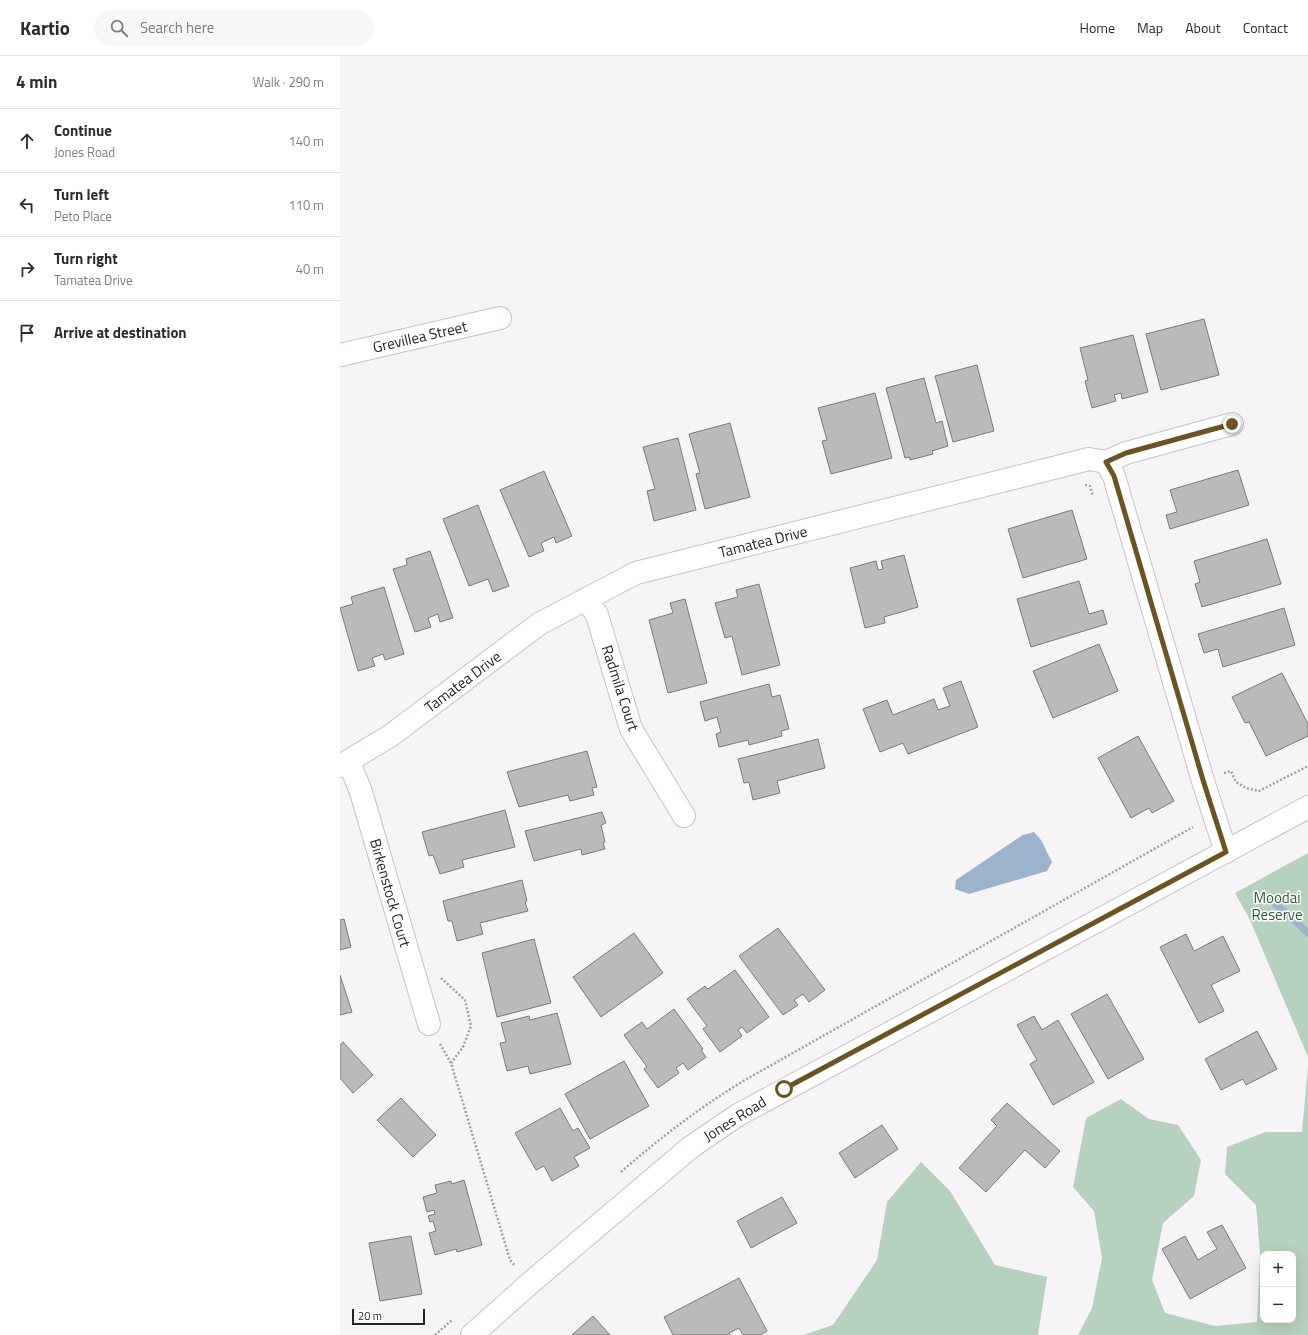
<!DOCTYPE html>
<meta charset="utf-8">
<style>
:root{--surface:#fff;--page:#f7f7f7;--text:#2b2b33;--muted:#7c7c81;--line:#e1e1e2}
body{margin:0;font-family:"Titillium Web",sans-serif;background:var(--page);color:var(--text)}
.controls{position:absolute;right:12px;bottom:12px;display:grid;overflow:hidden;border-radius:8px;box-shadow:0 4px 16px #0002}
.controls button{width:36px;height:36px;display:grid;place-items:center;padding:0;border:0;border-bottom:1px solid var(--line);background:var(--surface);color:var(--text);font:20px sans-serif}
.scale{position:absolute;left:12px;bottom:10px;width:73px;box-sizing:border-box;padding-left:4px;border:2px solid #252425;border-top:0;font-size:11px;line-height:14px;white-space:nowrap;color:#252425;-webkit-text-stroke:3px #fff;paint-order:stroke}
.stop{position:absolute;width:12px;height:12px;margin:-9px;border:3px solid #6a5423;border-radius:50%;background:#fff}
.stop.end{background:#6a5423;border-color:#fff;box-shadow:0 1px 4px #0008}
.list{margin:0;padding:0;list-style:none}
h2{display:flex;justify-content:space-between;align-items:center;height:52px;margin:0;padding:0 16px;font-size:17px}
h2 small{font-size:13px;font-weight:400;color:var(--muted)}
.list li{display:grid;grid-template-columns:26px 1fr auto;gap:12px;align-items:center;box-sizing:border-box;height:64px;padding:0 16px;border-top:1px solid var(--line)}
.list b{display:block;font-size:15px;white-space:nowrap}
.list p{margin:0;font-size:13px;white-space:nowrap;color:var(--muted)}
.list em{font-size:13px;font-style:normal;color:var(--muted)}
.icon{flex:none;width:22px;height:22px;fill:none;stroke:currentColor;stroke-width:2;stroke-linecap:round;stroke-linejoin:round}
.map{position:relative;flex:none;width:968px;height:1279px;overflow:hidden}
header{display:flex;align-items:center;gap:24px;box-sizing:border-box;height:56px;padding:0 20px;background:var(--surface);border-bottom:1px solid var(--line)}
header strong{font-size:19px}
nav{display:flex;gap:22px;margin-inline-start:auto;font-size:14px}
.search{width:280px;height:36px;background:var(--page);display:flex;align-items:center;gap:10px;box-sizing:border-box;padding:0 14px;border-radius:22px;color:var(--muted);font-size:15px}
main{display:flex}
aside{flex:1;background:var(--surface)}
.map>svg:first-child{display:block}
</style>
<header>
<strong>Kartio</strong>
<div class="search"><svg class="icon" aria-label="search" viewBox="0 0 24 24"><circle cx="10" cy="10" r="6"/><path d="M15 15l6 6"/></svg>Search here</div>
<nav><a>Home</a><a>Map</a><a>About</a><a>Contact</a></nav>
</header>
<main>
<aside>
<h2>4 min<small>Walk · 290 m</small></h2>
<ul class="list">
<li><svg class="icon" aria-label="ahead" viewBox="0 0 24 24"><path d="M12 20V5M6 11l6-6 6 6"/></svg><div><b>Continue</b><p>Jones Road</p></div><em>140 m</em></li>
<li><svg class="icon" aria-label="left" viewBox="0 0 24 24"><path d="M17 20v-9H6M10 6l-5 5 5 5"/></svg><div><b>Turn left</b><p>Peto Place</p></div><em>110 m</em></li>
<li><svg class="icon" aria-label="right" viewBox="0 0 24 24"><path d="M7 20v-9h11M14 6l5 5-5 5"/></svg><div><b>Turn right</b><p>Tamatea Drive</p></div><em>40 m</em></li>
<li><svg class="icon" aria-label="arrive" viewBox="0 0 24 24"><path d="M6 21V4h12l-3 4 3 4H6"/></svg><div><b>Arrive at destination</b></div></li>
</ul>
</aside>
<div class="map">
<svg width="968" height="1279" viewBox="0 0 968 1279">
<rect width="100%" height="100%" fill="#f7f4f7"/>
<g fill="#b6d1bd" fill-rule="evenodd">
<path d="M968,797V1001L910,864L895,837Z"/>
<path d="M968,1010V1279H738L752,1252L762,1202L754,1155L733,1131L746,1062L781,1043L809,1063L838,1069L861,1104L854,1140L823,1167L812,1224L825,1257L875,1270L917,1266L920,1198L916,1149L885,1118L887,1091L925,1076H962ZM923,1198H953V1264H923Z"/>
<path d="M581,1106L610,1135L655,1209L707,1221L698,1279H463L493,1269L537,1204L547,1146Z"/>
</g>
<path fill="#9bb3cc" d="M694,776L701,784L712,806L707,815L629,838L615,833L616,824L683,779Z"/>
<g fill="none" stroke-linecap="round" stroke-linejoin="round">
<path stroke="#9bb3cc" stroke-width="7" d="M929,842L968,877"/>
</g>
<g fill="#bcb9bc" stroke="#7c797c">
<path d="M864,263L879,319L821,334L806,278Z"/>
<path d="M793,279L808,336L782,343L781,337L774,339L776,345L752,352L745,325L748,324L740,292Z"/>
<path d="M637,309L654,375L613,386L595,320Z"/>
<path d="M584,322L596,367L602,365L608,390L592,395L593,398L570,404V401L565,402L546,332Z"/>
<path d="M535,337L552,402L491,418L482,385L487,384L478,352Z"/>
<path d="M390,367L410,441L365,453L356,418L360,417L349,378Z"/>
<path d="M338,382L356,454L314,465L307,435L315,433L303,391Z"/>
<path d="M898,414L909,449L830,473L826,459L837,456L830,434Z"/>
<path d="M204,415L232,480L216,487L214,481L201,487L204,495L189,501L160,434Z"/>
<path d="M138,449L169,530L153,536L148,523L129,530L103,463Z"/>
<path d="M732,454L747,503L683,522L668,473Z"/>
<path d="M927,483L941,528L862,551L855,528L860,526L854,505Z"/>
<path d="M90,495L113,562L100,566L98,558L88,562L91,571L75,576L53,513L67,509L66,503Z"/>
<path d="M564,499L578,551L544,561L545,567L525,572L510,512L536,505L538,514L543,513L541,505Z"/>
<path d="M739,525L749,558L763,554L767,568L691,591L677,543Z"/>
<path d="M419,528L440,609L402,619L392,580L385,582L375,547L398,541L396,534Z"/>
<path d="M44,531L64,598L45,604L43,598L32,602L35,610L18,615L0,552L13,548L11,541Z"/>
<path d="M345,543L367,627L328,637L309,564L333,557L330,547Z"/>
<path d="M944,552L955,589L883,611L878,593L864,597L858,578Z"/>
<path d="M759,588L778,635L713,662L693,615Z"/>
<path d="M942,617L968,668V680L926,700L909,666L905,667L892,641Z"/>
<path d="M621,625L638,671L568,698L563,687L540,696L523,653L547,644L553,659L594,643L598,654L610,650L603,632Z"/>
<path d="M429,628L432,641L440,639L449,673L441,675L442,680L409,689L408,684L379,691L376,678L381,676L377,661L365,665L360,646Z"/>
<path d="M798,680L834,745L812,757L809,752L791,762L758,702Z"/>
<path d="M478,683L485,712L437,725L440,737L413,744L409,726L404,727L398,703Z"/>
<path d="M247,695L257,731L252,732L254,739L230,745L228,739L179,751L167,716Z"/>
<path d="M165,754L175,791L122,804L124,811L100,818L93,799L89,800L82,776Z"/>
<path d="M262,756L266,767L261,769L265,786L263,787L265,793L242,799L241,793L194,805L185,775Z"/>
<path d="M182,824L187,845L185,846L188,855L140,867L143,878L117,885L112,865H108L103,845Z"/>
<path d="M4,863L11,891L0,894V864Z"/>
<path d="M438,872L485,934L469,946L463,938L454,944L458,949L443,959L399,900Z"/>
<path d="M294,877L323,917L261,961L233,921Z"/>
<path d="M846,878L854,895L883,880L900,915L871,929L884,955L859,967L820,891Z"/>
<path d="M194,883L211,947L157,961L142,897Z"/>
<path d="M395,914L429,961L407,977L402,971L398,974L402,980L380,996L363,973L367,970L347,943L365,930L368,933Z"/>
<path d="M0,919L12,956L0,959Z"/>
<path d="M767,938L804,1003L768,1023L731,958Z"/>
<path d="M334,953L363,993L361,994L366,1001L348,1014L343,1007L336,1012L339,1017L318,1032L304,1013L307,1011L284,979L302,966L307,973Z"/>
<path d="M217,957L231,1008L190,1018L188,1010L167,1015L160,987L166,986L161,967L189,960L190,964Z"/>
<path d="M694,960L702,974L718,964L754,1026L713,1049L690,1008L697,1004L677,969Z"/>
<path d="M917,975L937,1013L906,1029L903,1023L881,1034L865,1003Z"/>
<path d="M3,986L33,1019L13,1037L0,1022V989Z"/>
<path d="M284,1005L309,1050L250,1083L225,1038Z"/>
<path d="M61,1042L96,1079L73,1101L37,1064Z"/>
<path d="M667,1047L720,1095L705,1112L685,1094L646,1136L619,1112L657,1070L651,1064Z"/>
<path d="M220,1052L233,1075L238,1072L250,1092L234,1101L239,1110L212,1125L204,1110L196,1114L175,1077Z"/>
<path d="M542,1069L558,1093L515,1122L499,1097Z"/>
<path d="M124,1124L142,1189L117,1196L116,1193L95,1199L89,1177L96,1175L93,1165L90,1166L88,1160L95,1158L94,1154L87,1156L83,1141L97,1137L95,1129L111,1125L112,1128Z"/>
<path d="M442,1141L457,1167L411,1192L397,1165Z"/>
<path d="M882,1169L906,1212L850,1243L822,1193L845,1180L858,1204L877,1193L867,1176Z"/>
<path d="M71,1180L82,1238L40,1245L29,1187Z"/>
<path d="M399,1222L427,1275L420,1279H403L399,1272L389,1277L390,1279H333L324,1261Z"/>
<path d="M253,1260L270,1279H232Z"/>
</g>
<g fill="none" stroke-linecap="round" stroke-linejoin="round">
<g stroke="#c5c2c5" stroke-width="24">
<g id="minor">
<path d="M0,299L160,262"/>
<path d="M766,406L774,420L863,725L886,796"/>
<path d="M246,543L257,559L291,673L344,760"/>
<path d="M9,706L21,736L89,968"/>
<path d="M0,710L50,680L199,568L296,517L749,403L766,406L786,397L892,368"/>
<path d="M132,1279L189,1228L351,1091L398,1059L968,751"/>
</g>
</g>
<g stroke="#a2a0a2" stroke-width="2.5" stroke-dasharray="2 2" stroke-linecap="butt">
<path d="M745,429L750,430L753,440"/>
<path d="M884,717L891,715L896,726L906,732L919,735L968,710"/>
<path d="M101,922L125,944L131,970L123,991L111,1007"/>
<path d="M100,988L111,1007L170,1204L175,1210"/>
<path d="M281,1116C321,1081 359,1052 405,1024L853,771"/>
<path d="M95,1279L112,1264"/>
</g>
<use href="#minor" stroke="#fff" stroke-width="22"/>
</g>
<g fill="none" stroke-linecap="round" stroke-linejoin="round">
<path stroke="#6a5423" stroke-width="5" d="M444,1033L886,796L863,724L774,420L766,406L786,397L892,368"/>
</g>
<g text-anchor="middle" stroke-width="3" stroke-linejoin="round" paint-order="stroke">
<g font-size="15" fill="#252425" stroke="#fff">
<text transform="translate(80 281) rotate(-13)" y="5">Grevillea Street</text>
<text transform="translate(423 486) rotate(-14)" y="5">Tamatea Drive</text>
<text transform="translate(123 626) rotate(-37)" y="5">Tamatea Drive</text>
<text transform="translate(280 632) rotate(72)" y="5">Radmila Court</text>
<text transform="translate(50 837) rotate(74)" y="5">Birkenstock Court</text>
<text transform="translate(395 1063) rotate(-32)" y="5">Jones Road</text>
</g>
<g font-size="15" fill="#2b5d3d" stroke="#fff">
<text x="937" y="847">Moodai<tspan x="937" dy="17">Reserve</tspan></text>
</g>
</g>
</svg>
<div class="controls">
<button>+</button>
<button>−</button>
</div>
<div class="scale">20 m</div>
<div class="stop" style="left:444px;top:1033px"></div>
<div class="stop end" style="left:892px;top:368px"></div>
</div>
</main>
